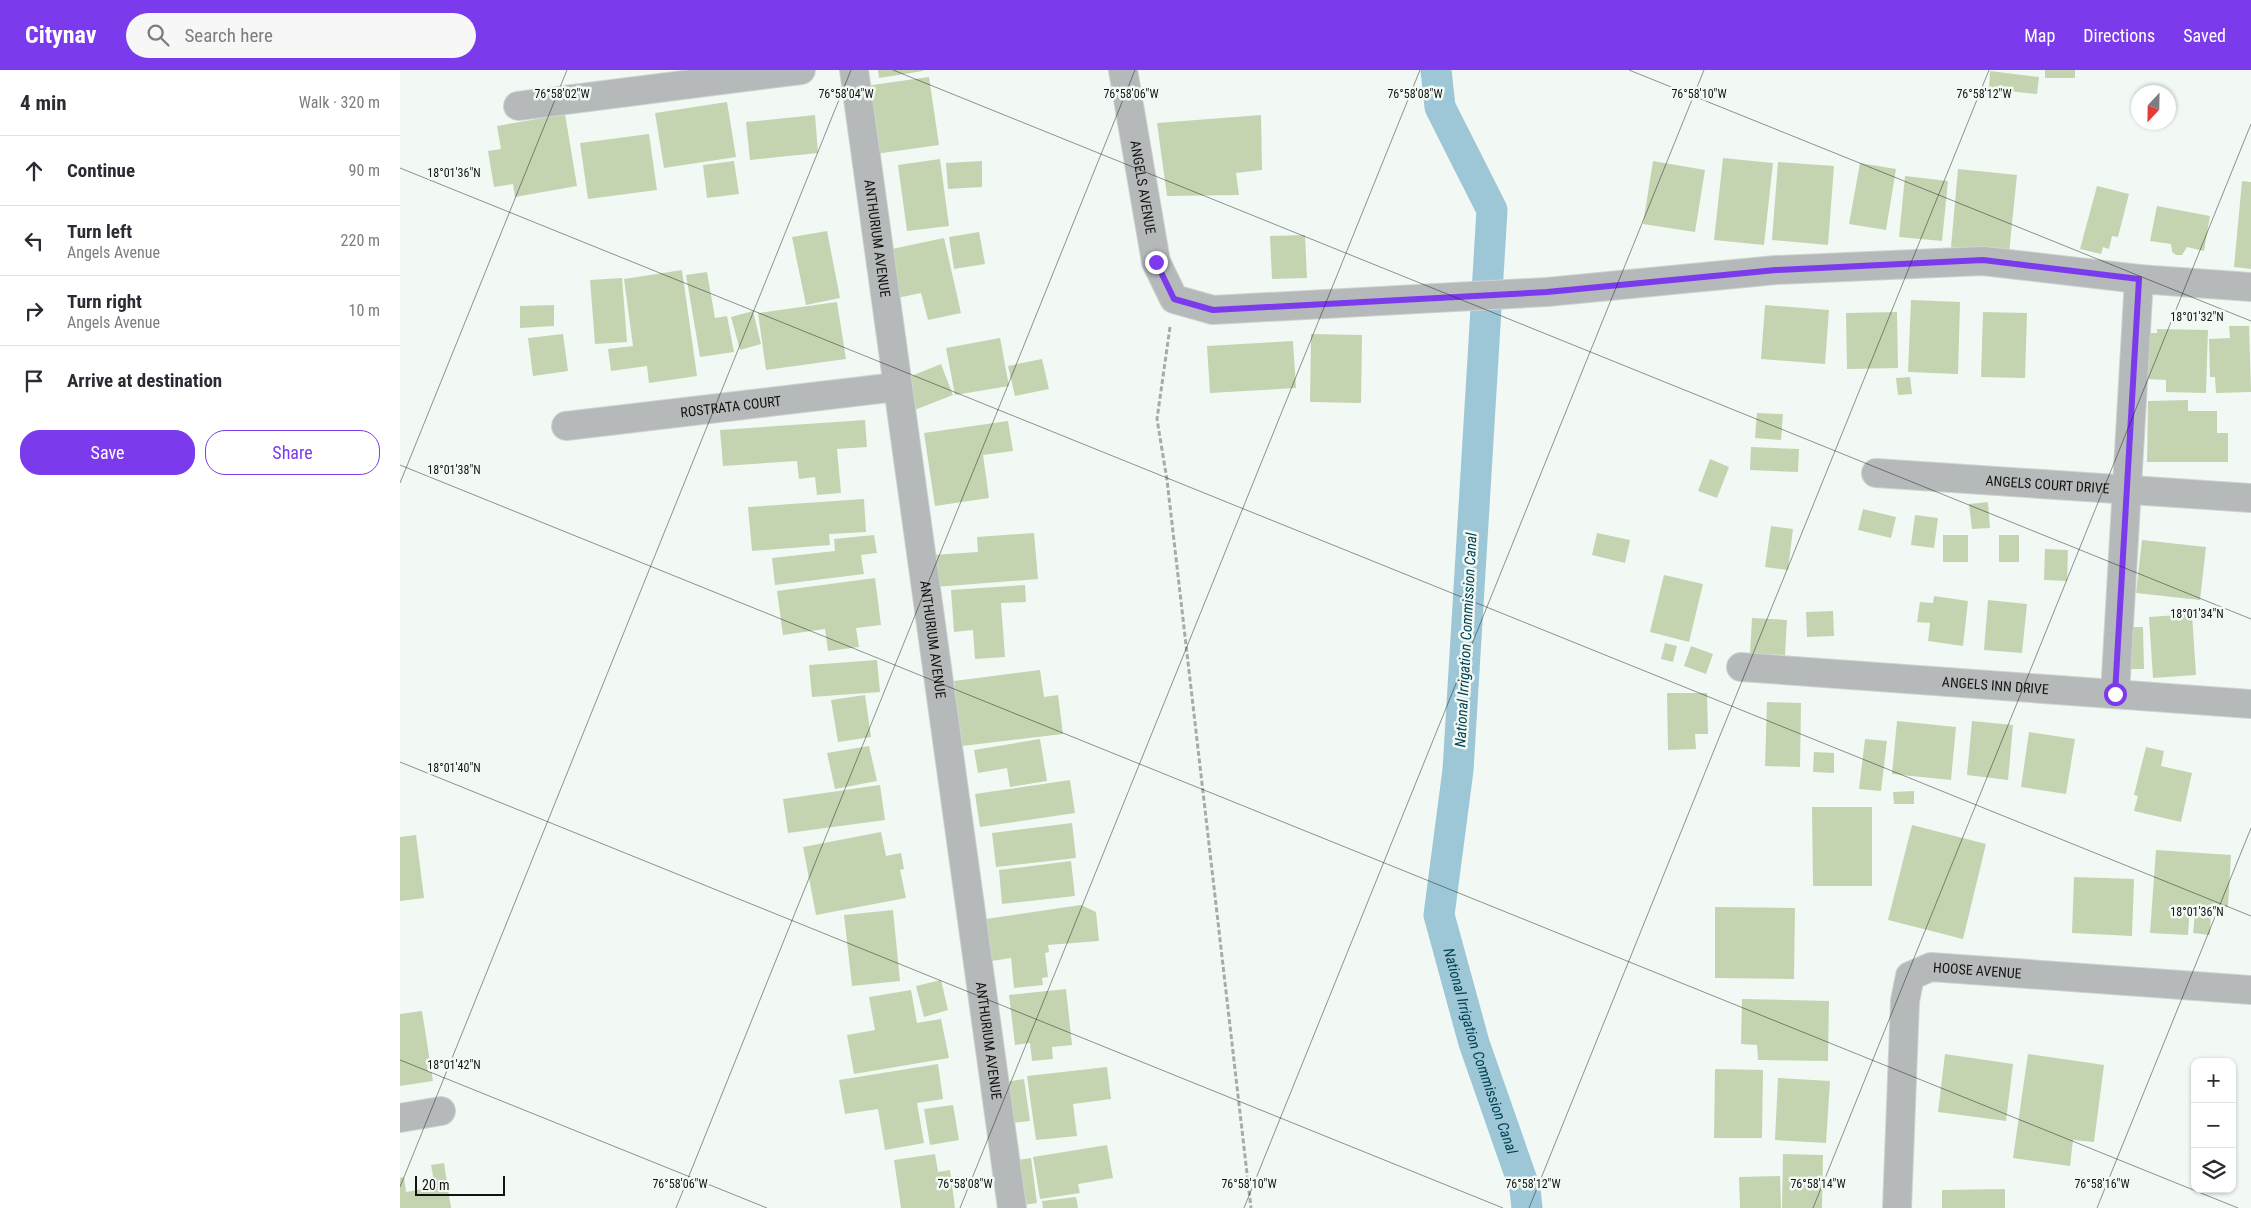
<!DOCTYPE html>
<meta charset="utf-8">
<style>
:root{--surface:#fff;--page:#f7f7f7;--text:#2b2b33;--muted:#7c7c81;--line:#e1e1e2;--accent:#7c3aed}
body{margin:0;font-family:"Roboto Condensed",sans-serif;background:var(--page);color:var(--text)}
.controls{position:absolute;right:15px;bottom:15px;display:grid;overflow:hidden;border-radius:10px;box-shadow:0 1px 4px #0004}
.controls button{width:45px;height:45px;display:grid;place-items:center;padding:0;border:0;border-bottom:1px solid var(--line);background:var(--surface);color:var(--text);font:25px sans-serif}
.compass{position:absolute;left:1731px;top:15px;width:45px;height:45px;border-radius:50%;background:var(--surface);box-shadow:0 1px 4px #0004;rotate:202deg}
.scale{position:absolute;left:15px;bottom:12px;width:90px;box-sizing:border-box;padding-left:5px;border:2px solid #121412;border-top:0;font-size:14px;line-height:18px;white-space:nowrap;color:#121412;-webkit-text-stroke:4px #f2f9f4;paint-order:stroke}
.stop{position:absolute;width:15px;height:15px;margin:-11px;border:4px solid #7c3aed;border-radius:50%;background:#fff}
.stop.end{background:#7c3aed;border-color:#fff;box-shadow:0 1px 5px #0008}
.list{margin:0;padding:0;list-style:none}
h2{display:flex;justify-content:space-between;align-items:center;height:65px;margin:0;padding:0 20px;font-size:21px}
h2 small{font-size:16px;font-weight:400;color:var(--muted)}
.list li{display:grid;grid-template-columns:32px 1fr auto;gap:15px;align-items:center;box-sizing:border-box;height:70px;padding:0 20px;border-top:1px solid var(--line)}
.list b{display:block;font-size:19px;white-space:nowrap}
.list p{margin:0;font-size:16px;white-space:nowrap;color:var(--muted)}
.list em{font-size:16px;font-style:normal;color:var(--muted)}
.actions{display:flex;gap:10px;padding:15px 20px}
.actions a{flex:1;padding:11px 0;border:1px solid var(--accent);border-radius:20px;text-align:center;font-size:18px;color:var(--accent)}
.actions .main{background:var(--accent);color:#fff}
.icon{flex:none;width:28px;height:28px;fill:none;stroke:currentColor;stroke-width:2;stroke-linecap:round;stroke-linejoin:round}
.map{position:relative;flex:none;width:1851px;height:1138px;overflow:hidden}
header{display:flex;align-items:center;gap:30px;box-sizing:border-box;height:70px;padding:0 25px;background:var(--accent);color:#fff}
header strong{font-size:24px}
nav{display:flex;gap:28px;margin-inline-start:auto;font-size:18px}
.search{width:350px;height:45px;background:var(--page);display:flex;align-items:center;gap:12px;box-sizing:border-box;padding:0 18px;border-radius:28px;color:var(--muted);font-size:19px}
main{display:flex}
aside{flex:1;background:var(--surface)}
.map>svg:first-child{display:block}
</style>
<header>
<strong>Citynav</strong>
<div class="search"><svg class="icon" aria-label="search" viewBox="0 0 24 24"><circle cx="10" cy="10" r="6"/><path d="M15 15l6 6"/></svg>Search here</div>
<nav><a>Map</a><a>Directions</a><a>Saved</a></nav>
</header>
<main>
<aside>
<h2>4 min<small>Walk · 320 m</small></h2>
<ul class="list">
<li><svg class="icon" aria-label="ahead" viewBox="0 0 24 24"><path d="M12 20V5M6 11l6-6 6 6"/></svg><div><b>Continue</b></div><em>90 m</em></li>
<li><svg class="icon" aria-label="left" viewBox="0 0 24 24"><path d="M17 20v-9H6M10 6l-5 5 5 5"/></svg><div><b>Turn left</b><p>Angels Avenue</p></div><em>220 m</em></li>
<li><svg class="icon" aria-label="right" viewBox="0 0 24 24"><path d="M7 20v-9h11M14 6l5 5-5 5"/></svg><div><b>Turn right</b><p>Angels Avenue</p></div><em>10 m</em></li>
<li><svg class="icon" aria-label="arrive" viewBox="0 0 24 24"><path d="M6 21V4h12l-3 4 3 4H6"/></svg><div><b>Arrive at destination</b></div></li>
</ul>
<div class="actions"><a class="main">Save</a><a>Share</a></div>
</aside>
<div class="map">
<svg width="1851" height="1138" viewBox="0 0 1851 1138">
<rect width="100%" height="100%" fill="#f2f9f4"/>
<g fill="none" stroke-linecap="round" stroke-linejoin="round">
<path stroke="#9dc7d6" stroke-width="31" id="s1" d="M1036,0L1040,37L1092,140L1058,700L1039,845L1074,973L1125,1119L1127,1138"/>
</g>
<g fill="#c4d4b1">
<path d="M478,0H523V1L479,8Z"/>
<rect x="1645" y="0" width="30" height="8"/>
<path d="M1590,1L1639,7L1637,24L1589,19Z"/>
<path d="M529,7L539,75L475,84L465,16Z"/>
<path d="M327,32L336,87L264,98L255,43Z"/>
<path d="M165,44L177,116L115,127L113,114L94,117L88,81L101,79L97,56Z"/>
<path d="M415,45L418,83L350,90L346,52Z"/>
<path d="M861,45L862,100L836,103L839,125L767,126L757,53Z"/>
<path d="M249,64L257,120L188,129L180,73Z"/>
<path d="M1323,88L1373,93L1364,175L1314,170Z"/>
<path d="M540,89L549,156L507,161L498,95Z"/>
<path d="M334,91L339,124L307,128L303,95Z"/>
<path d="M582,91V117L548,119L546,93Z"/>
<path d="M1253,91L1305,100L1295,162L1243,154Z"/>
<path d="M1378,92L1434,96L1428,175L1372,170Z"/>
<path d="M1460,93L1496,99L1486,160L1449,154Z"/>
<path d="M1558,99L1617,105L1609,183L1551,177Z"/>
<path d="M1505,106L1548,111L1542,171L1499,167Z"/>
<path d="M1842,111L1851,112V199L1834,197Z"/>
<path d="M1697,116L1729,124L1718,167L1712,166L1709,179L1703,177L1701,184L1680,179Z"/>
<path d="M1757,136L1810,146L1804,181L1787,177L1782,185H1776L1772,182L1771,174L1750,171Z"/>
<path d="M427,161L440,228L406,235L392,167Z"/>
<path d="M579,162L585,194L554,199L549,167Z"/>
<path d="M905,165L907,208L872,209L870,166Z"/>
<path d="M544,168L561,243L528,250L521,223L497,228L487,180Z"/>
<path d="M282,200L297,306L249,313L247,296L211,301L208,279L233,276L224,209Z"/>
<path d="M307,202L315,248L327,246L334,282L300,287L286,205Z"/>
<path d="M222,208L227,272L195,274L190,210Z"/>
<path d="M1511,230L1560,232L1558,304L1508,302Z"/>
<path d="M437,232L446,289L366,300L358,243Z"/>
<path d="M154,235V256L120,258V236Z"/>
<path d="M1365,235L1429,240L1425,294L1361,289Z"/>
<path d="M353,241L361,274L340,280L331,247Z"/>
<path d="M1497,242L1498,298L1447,299L1446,243Z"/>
<path d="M1583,242L1627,243L1625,308L1581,307Z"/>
<path d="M1829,256H1849L1851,322L1816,323L1815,307H1810L1809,269L1830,268Z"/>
<path d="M1757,259L1808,260L1806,323L1766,322V310L1746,309L1747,263H1757Z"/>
<path d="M163,264L168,301L133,306L128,268Z"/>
<path d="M911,264L962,265L961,333L910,332Z"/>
<path d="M600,268L609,316L555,325L546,278Z"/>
<path d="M893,271L896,318L810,323L807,276Z"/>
<path d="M642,289L649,319L615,326L608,296Z"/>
<path d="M541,294L553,325L512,341L499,311Z"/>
<path d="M1510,307L1512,324L1498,325L1496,308Z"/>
<path d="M1788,330V341H1817V363H1828V392H1747L1748,331Z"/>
<path d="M1357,343L1383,344L1381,370L1355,368Z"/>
<path d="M465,350L467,377L437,379L441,423L417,425L415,407L399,409L397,391L323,396L320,360Z"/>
<path d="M608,351L613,381L583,385L589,428L535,436L524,363Z"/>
<path d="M1351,377L1399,379L1398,402L1350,400Z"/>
<path d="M1310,389L1329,397L1317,428L1298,421Z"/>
<path d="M464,429L466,462L429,464L430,475L352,481L348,437Z"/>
<path d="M1588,432L1590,458L1572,459L1569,434Z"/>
<path d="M1463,439L1496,447L1491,468L1458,460Z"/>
<path d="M1515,445L1538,448L1534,478L1511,475Z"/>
<path d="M1371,456L1393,459L1388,500L1365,497Z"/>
<path d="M634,463L638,509L535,517L533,485L578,482L577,467Z"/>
<path d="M1197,463L1230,470L1225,493L1192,485Z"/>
<path d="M474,465L477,483L461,485L464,504L375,515L372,488L435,481L434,469Z"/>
<rect x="1543" y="465" width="25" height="27"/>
<rect x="1599" y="465" width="20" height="27"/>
<path d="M1742,470L1806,477L1800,530L1736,523Z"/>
<path d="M1645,479L1668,480L1667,511L1644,510Z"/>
<path d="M1264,505L1303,514L1289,572L1250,562Z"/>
<path d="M475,508L481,555L456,558L459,577L428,581L425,559L383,565L377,521Z"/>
<path d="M625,515L626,532L601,533L605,587L575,589L573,560L554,562L551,520Z"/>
<path d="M1534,526L1568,531L1563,576L1528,571L1530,553L1517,552L1520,532L1533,533Z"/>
<path d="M1588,530L1627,534L1622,583L1584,580Z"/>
<path d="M1433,541L1434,566L1407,567L1406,542Z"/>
<path d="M1792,544L1796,605L1753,608L1749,547Z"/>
<path d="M1352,548L1387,550L1385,585L1350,584Z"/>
<path d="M1723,557H1743L1744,599H1724Z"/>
<path d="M1265,573L1277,576L1273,592L1261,589Z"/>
<path d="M1291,576L1313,584L1306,604L1284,596Z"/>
<path d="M477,590L480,622L412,627L409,595Z"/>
<path d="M640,600L644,627L658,625L663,664L562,676L554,611Z"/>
<path d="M1267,623H1307L1308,664H1295L1296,679L1268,680Z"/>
<path d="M465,625L471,667L438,672L431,630Z"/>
<path d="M1367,632L1401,633L1400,697L1365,696Z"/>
<path d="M1497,651L1556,657L1551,710L1492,704Z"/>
<path d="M1572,651L1613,655L1608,710L1567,705Z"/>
<path d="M1629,662L1675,669L1666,724L1621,717Z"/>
<path d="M640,669L647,711L610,717L607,698L578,703L574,680Z"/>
<path d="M1465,669L1487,671L1481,721L1459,719Z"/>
<path d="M469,676L477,711L435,719L427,683Z"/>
<path d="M1746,677L1764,681L1761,696L1792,703L1781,752L1734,741L1738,726L1734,725Z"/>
<path d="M1414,682L1434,683V703L1413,702Z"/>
<path d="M670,710L675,743L580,757L575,724Z"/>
<path d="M480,715L485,750L388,763L383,729Z"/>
<path d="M1514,721V734H1494L1493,722Z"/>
<path d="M1412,737H1472V816H1413Z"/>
<path d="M672,753L676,788L596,797L592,763Z"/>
<path d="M1512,755L1586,774L1563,869L1488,850Z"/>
<path d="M481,762L486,786L501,783L504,799L500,800L506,828L416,845L403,777Z"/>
<path d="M16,765L24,828L0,831V767Z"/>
<path d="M1756,780L1831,785L1828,837L1790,835L1788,865L1750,863Z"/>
<path d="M671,791L675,826L602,834L599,800Z"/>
<path d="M1674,807L1734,809L1732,866L1672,863Z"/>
<path d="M681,835L696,842L699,871L648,875L649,882L645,883L648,907L642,908L643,915L614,918L611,888L592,891L586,849Z"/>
<path d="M1315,837L1395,838L1394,909L1315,908Z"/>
<path d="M493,840L500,911L452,916L444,845Z"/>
<path d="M1795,842L1811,843L1810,865L1793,863Z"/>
<path d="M541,910L548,940L524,947L516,916Z"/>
<path d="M666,919L672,975L652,977L653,989L632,991L630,973L615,975L609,925Z"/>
<path d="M511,920L517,953L541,949L549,988L454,1004L447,965L475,960L469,927Z"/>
<path d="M1342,929L1429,931L1428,991L1358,990L1357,975L1341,974Z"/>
<path d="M22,941L33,1011L0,1016V944Z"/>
<path d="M1545,984L1613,994L1606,1051L1538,1042Z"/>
<path d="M1628,984L1704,995L1694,1072L1673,1070L1670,1096L1613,1088Z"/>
<path d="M538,994L543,1029L517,1033L524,1073L485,1080L478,1039L445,1044L439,1010Z"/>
<path d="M707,997L711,1029L673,1034L677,1066L636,1070L627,1006Z"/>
<path d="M1315,999L1363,1000L1362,1068H1314Z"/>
<path d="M1378,1008L1430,1011L1426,1073L1375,1070Z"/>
<path d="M624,1009L630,1051L612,1053L606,1012Z"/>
<path d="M553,1035L559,1070L530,1075L524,1039Z"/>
<path d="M707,1075L713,1108L678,1114L680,1123L640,1129L633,1087Z"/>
<path d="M535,1084L538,1102L550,1100L555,1138H501L494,1090Z"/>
<path d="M1383,1084L1423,1085L1422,1138H1382Z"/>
<path d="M631,1088L637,1133L617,1136L610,1091Z"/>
<path d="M44,1093L51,1138H0V1108L4,1107L6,1122L35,1117L31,1095Z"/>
<path d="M1380,1106L1381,1138H1340L1339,1107Z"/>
<path d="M1605,1119V1138H1542V1120Z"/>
<path d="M676,1127L678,1138H643L642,1131Z"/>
</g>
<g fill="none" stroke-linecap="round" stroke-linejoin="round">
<g stroke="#ced4d0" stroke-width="30">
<g id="street">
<path id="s2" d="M454,0L612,1138"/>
<path id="s3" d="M723,0L756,192L774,229L813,240L1147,222L1376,200L1583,191L1739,209L1851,217"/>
<path d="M118,36L401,0"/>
<path id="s4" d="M166,356L496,317"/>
<path id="s5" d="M1476,403L1851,428"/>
<path id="s6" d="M1341,597L1851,634"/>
<path d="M1715,624L1739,209"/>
<path d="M0,1048L41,1041"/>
<path id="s7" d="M1497,1138L1505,931L1510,906L1531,897L1851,920"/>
</g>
</g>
<path stroke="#a7aca8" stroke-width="3" stroke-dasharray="5 2.5" stroke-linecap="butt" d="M770,257L757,349L767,410L851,1138"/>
<use href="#street" stroke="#b5b9b9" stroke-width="28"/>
</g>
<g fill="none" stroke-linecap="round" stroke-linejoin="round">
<path stroke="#7c3aed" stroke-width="6" d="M756,192L774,229L813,240L1147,222L1376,200L1583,190L1739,209L1715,624"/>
</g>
<path fill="none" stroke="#121412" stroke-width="1" stroke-opacity="0.45" d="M493,0L1851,549M1229,0L1851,251M0,98L1851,846M0,395L1838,1138M0,413L167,0M0,692L1103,1138M0,990L367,1138M0,1117L451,0M276,1138L735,0M560,1138L1020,0M844,1138L1304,0M1129,1138L1589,0M1413,1138L1851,54M1697,1138L1851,758"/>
<g text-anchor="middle" stroke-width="5" stroke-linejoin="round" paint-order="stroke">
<g font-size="14" fill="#121412" stroke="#f2f9f4">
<text dy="5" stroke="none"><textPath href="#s3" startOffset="119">ANGELS AVENUE</textPath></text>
<text dy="5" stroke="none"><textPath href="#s2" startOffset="170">ANTHURIUM AVENUE</textPath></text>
<text dy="5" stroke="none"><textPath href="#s4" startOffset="166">ROSTRATA COURT</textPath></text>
<text dy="5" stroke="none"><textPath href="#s5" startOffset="172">ANGELS COURT DRIVE</textPath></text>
<text dy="5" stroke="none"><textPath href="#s2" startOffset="575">ANTHURIUM AVENUE</textPath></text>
<text dy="5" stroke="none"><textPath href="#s6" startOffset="255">ANGELS INN DRIVE</textPath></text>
<text dy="5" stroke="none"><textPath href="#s7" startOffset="302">HOOSE AVENUE</textPath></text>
<text dy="5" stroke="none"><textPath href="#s2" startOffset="980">ANTHURIUM AVENUE</textPath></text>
</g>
<g font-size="15" font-style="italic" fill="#014051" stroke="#f2f9f4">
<text transform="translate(1066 570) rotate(-87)" y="5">National Irrigation Commission Canal</text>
<text dy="5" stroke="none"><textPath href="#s1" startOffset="1002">National Irrigation Commission Canal</textPath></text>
</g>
</g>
<g font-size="12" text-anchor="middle" fill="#121412" stroke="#f2f9f4" stroke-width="5" stroke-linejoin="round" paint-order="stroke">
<text x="1299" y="28">76°58'10"W</text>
<text x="162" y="28">76°58'02"W</text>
<text x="446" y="28">76°58'04"W</text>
<text x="731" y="28">76°58'06"W</text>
<text x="1015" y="28">76°58'08"W</text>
<text x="1584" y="28">76°58'12"W</text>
<text x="54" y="107">18°01'36"N</text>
<text x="1797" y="251">18°01'32"N</text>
<text x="54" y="404">18°01'38"N</text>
<text x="1797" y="548">18°01'34"N</text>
<text x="54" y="702">18°01'40"N</text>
<text x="1797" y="846">18°01'36"N</text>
<text x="54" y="999">18°01'42"N</text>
<text x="280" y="1118">76°58'06"W</text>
<text x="565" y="1118">76°58'08"W</text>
<text x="849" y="1118">76°58'10"W</text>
<text x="1133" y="1118">76°58'12"W</text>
<text x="1418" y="1118">76°58'14"W</text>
<text x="1702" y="1118">76°58'16"W</text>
</g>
</svg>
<div class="controls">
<button>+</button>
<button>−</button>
<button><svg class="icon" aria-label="layers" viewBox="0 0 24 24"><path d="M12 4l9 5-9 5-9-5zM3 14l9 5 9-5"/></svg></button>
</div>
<svg class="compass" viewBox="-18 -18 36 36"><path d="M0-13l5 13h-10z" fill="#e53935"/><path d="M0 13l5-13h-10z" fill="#7c7c81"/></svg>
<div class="scale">20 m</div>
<div class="stop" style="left:1715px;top:624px"></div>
<div class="stop end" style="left:756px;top:192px"></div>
</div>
</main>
